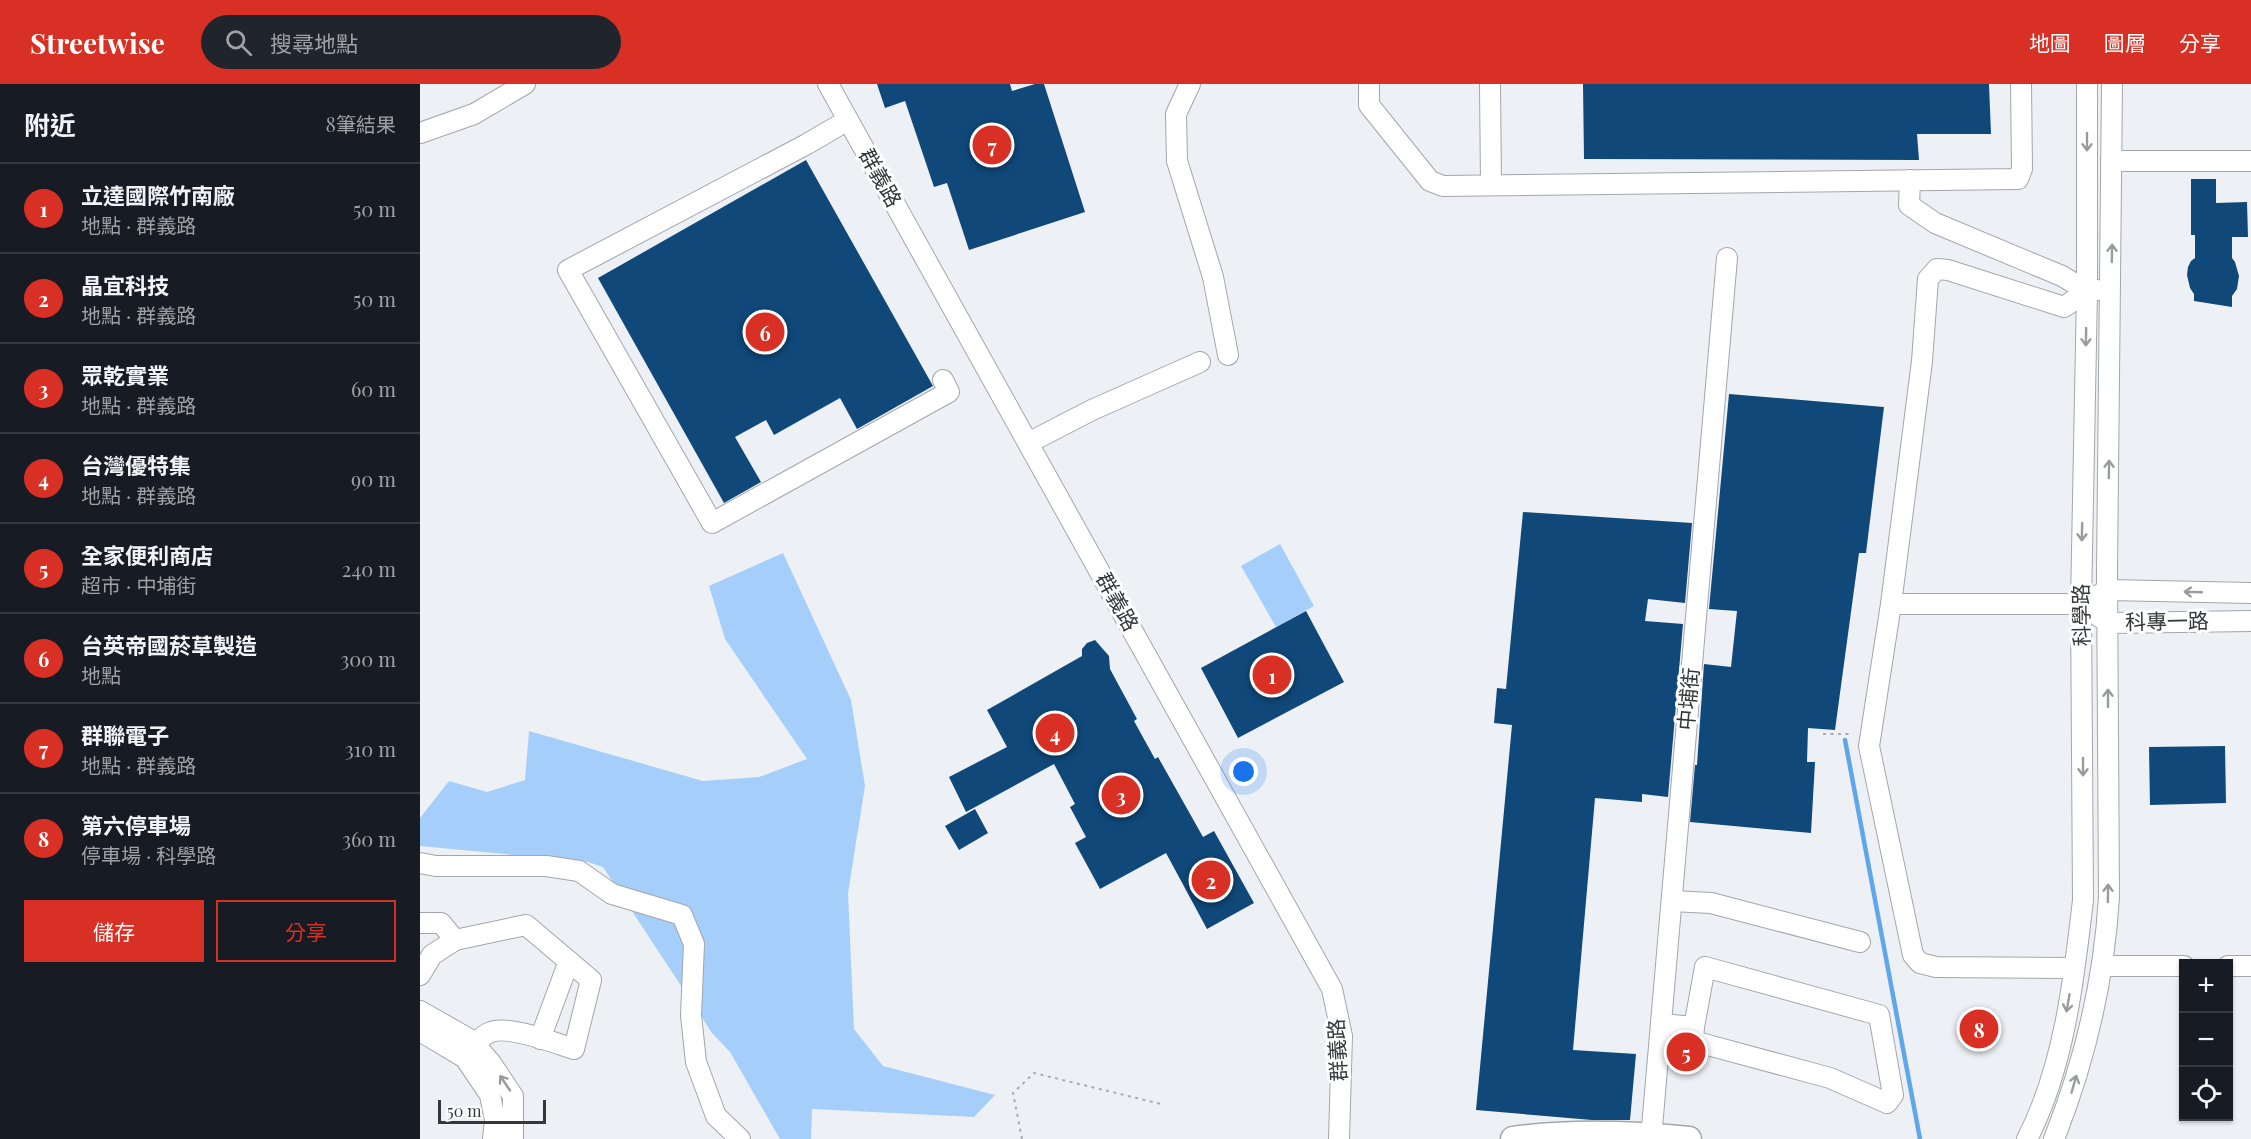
<!DOCTYPE html>
<html lang="zh-TW">
<meta charset="utf-8">
<style>
:root{--surface:#171b24;--page:#20242c;--text:#f1f3f6;--muted:#9ea1a6;--line:#363941;--accent:#d93025}
body{margin:0;font-family:"Playfair Display","Noto Sans TC",serif;background:var(--page);color:var(--text)}
.controls{position:absolute;right:18px;bottom:18px;display:grid;overflow:hidden;border-radius:0px;box-shadow:0 2px 4px #0004}
.controls button{width:54px;height:54px;display:grid;place-items:center;padding:0;border:0;border-bottom:2px solid var(--line);background:var(--surface);color:var(--text);font:30px sans-serif}
.scale{position:absolute;left:18px;bottom:15px;width:108px;box-sizing:border-box;padding-left:6px;border:3px solid #353738;border-top:0;font-size:16px;line-height:21px;white-space:nowrap;color:#353738;-webkit-text-stroke:4px #fdfeff;paint-order:stroke}
.you{position:absolute;left:824px;top:688px;width:21px;height:21px;margin:-15px;border:4px solid #fff;border-radius:50%;background:#1a73e8;box-shadow:0 0 0 9px #1a73e833}
.badge{display:grid;place-items:center;width:39px;height:39px;border-radius:50%;background:var(--accent);color:#fff;font-size:20px;font-weight:700}
.pin{position:absolute;translate:-50% -50%;border:3px solid #fff;box-shadow:0 2px 6px #0006}
.list{margin:0;padding:0;list-style:none}
h2{display:flex;justify-content:space-between;align-items:center;height:78px;margin:0;padding:0 24px;font-size:26px}
h2 small{font-size:20px;font-weight:400;color:var(--muted)}
.list li{display:grid;grid-template-columns:39px 1fr auto;gap:18px;align-items:center;box-sizing:border-box;height:90px;padding:0 24px;border-top:2px solid var(--line)}
.list b{display:block;font-size:22px;white-space:nowrap}
.list p{margin:0;font-size:20px;white-space:nowrap;color:var(--muted)}
.list em{font-size:20px;font-style:normal;color:var(--muted)}
.actions{display:flex;gap:12px;padding:18px 24px}
.actions a{flex:1;padding:14px 0;border:2px solid var(--accent);border-radius:0px;text-align:center;font-size:21px;color:var(--accent)}
.actions .main{background:var(--accent);color:#fff}
.icon{flex:none;width:33px;height:33px;fill:none;stroke:currentColor;stroke-width:2;stroke-linecap:round;stroke-linejoin:round}
.map{position:relative;flex:none;width:1831px;height:1055px;overflow:hidden}
header{display:flex;align-items:center;gap:36px;box-sizing:border-box;height:84px;padding:0 30px;background:var(--accent);color:#fff}
header strong{font-size:28px}
nav{display:flex;gap:33px;margin-inline-start:auto;font-size:21px}
.search{width:420px;height:54px;background:var(--page);display:flex;align-items:center;gap:15px;box-sizing:border-box;padding:0 21px;border-radius:33px;color:var(--muted);font-size:22px}
main{display:flex}
aside{flex:1;background:var(--surface)}
.map>svg:first-child{display:block}
</style>
<header>
<strong>Streetwise</strong>
<div class="search"><svg class="icon" aria-label="search" viewBox="0 0 24 24"><circle cx="10" cy="10" r="6"/><path d="M15 15l6 6"/></svg>搜尋地點</div>
<nav><a>地圖</a><a>圖層</a><a>分享</a></nav>
</header>
<main>
<aside>
<h2>附近<small>8筆結果</small></h2>
<ul class="list">
<li><span class="badge">1</span><div><b>立達國際竹南廠</b><p>地點 · 群義路</p></div><em>50 m</em></li>
<li><span class="badge">2</span><div><b>晶宜科技</b><p>地點 · 群義路</p></div><em>50 m</em></li>
<li><span class="badge">3</span><div><b>眾乾實業</b><p>地點 · 群義路</p></div><em>60 m</em></li>
<li><span class="badge">4</span><div><b>台灣優特集</b><p>地點 · 群義路</p></div><em>90 m</em></li>
<li><span class="badge">5</span><div><b>全家便利商店</b><p>超市 · 中埔街</p></div><em>240 m</em></li>
<li><span class="badge">6</span><div><b>台英帝國菸草製造</b><p>地點</p></div><em>300 m</em></li>
<li><span class="badge">7</span><div><b>群聯電子</b><p>地點 · 群義路</p></div><em>310 m</em></li>
<li><span class="badge">8</span><div><b>第六停車場</b><p>停車場 · 科學路</p></div><em>360 m</em></li>
</ul>
<div class="actions"><a class="main">儲存</a><a>分享</a></div>
</aside>
<div class="map">
<svg width="1831" height="1055" viewBox="0 0 1831 1055">
<rect width="100%" height="100%" fill="#edf1f5"/>
<g fill="#a5cffa">
<path d="M860,460L894,522L856,543L821,482Z"/>
<path d="M363,469L431,616L445,702L428,809L434,945L463,982L575,1011L554,1033L392,1025L391,1055H360L310,968L292,949L183,783L168,778L0,762V734L29,697L67,708L105,696L109,647L283,697L339,693L387,675L305,555L289,502Z"/>
</g>
<g fill="none" stroke-linecap="round" stroke-linejoin="round">
<path stroke="#5fa6eb" stroke-width="4.5" d="M1425,656L1500,1055"/>
</g>
<g fill="#0f4879">
<path d="M457,0H590L592,7L615,0H624L665,128L549,166L527,99L514,103L485,17L465,24Z"/>
<path d="M1163,0H1569L1571,50H1497L1499,76L1164,75Z"/>
<path d="M386,76L513,302L437,345L420,314L354,351L346,336L315,353L341,398L304,419L178,194Z"/>
<path d="M1771,95H1796V119L1827,118L1828,153H1812V174L1815,178L1819,192L1817,205L1812,212V223L1774,217V210L1770,204L1767,191L1768,183L1771,177L1775,174V151H1771Z"/>
<path d="M1309,310L1464,323L1446,469H1439L1415,646L1388,644L1387,678H1395L1391,749L1270,738L1275,681H1277L1284,580L1311,583L1317,527L1289,525Z"/>
<path d="M1103,428L1272,439L1265,519L1228,515L1225,537L1263,540L1248,713L1222,710V718L1175,714L1153,966L1216,970L1210,1036H1172L1056,1026L1092,641L1074,639L1077,604L1086,605Z"/>
<path d="M886,527L924,598L818,654L781,584Z"/>
<path d="M675,556L689,572L690,585L717,635L714,637L735,675L738,673L783,753L794,747L834,819L787,845L746,769L680,805L655,759L666,753L650,723L655,720L634,680L546,728L529,693L587,663L567,626L662,572V565L667,559Z"/>
<path d="M1805,662L1806,719L1730,721L1729,663Z"/>
<path d="M555,725L568,749L539,766L525,742Z"/>
</g>
<g fill="none" stroke-linecap="round" stroke-linejoin="round">
<g stroke="#a3a6aa" stroke-width="22">
<g id="minor">
<path d="M408,0L912,905L922,952L919,1055"/>
<path d="M770,0L756,30L757,77L793,193L808,271"/>
<path d="M949,0V21L1010,97L1023,102L1598,95L1602,85L1601,0"/>
<path d="M1070,0L1071,101"/>
<path d="M428,36L387,60L148,186L292,439L529,308L523,296"/>
<path d="M0,49L54,30L105,0"/>
<path d="M1691,77H1831"/>
<path d="M1490,96L1489,121L1515,139L1642,192L1667,207L1677,206"/>
<path d="M608,359L672,326L780,278"/>
<path d="M1471,520H1661L1688,506L1831,509"/>
<path d="M1678,532L1689,539L1831,537"/>
<path d="M0,779L16,782H126L159,787L192,810L262,831L274,860L271,931L276,978L296,1032L320,1055"/>
<path d="M1252,817L1291,819L1440,858"/>
<path d="M0,839H21L35,856L12,871L0,891"/>
<path d="M35,856L106,841L171,896L154,965C135,959 89,941 71,948C60,952 52,964 45,974"/>
<path d="M1682,882H1764"/>
<path d="M1808,882H1831"/>
<path d="M1654,884L1516,883L1500,879L1493,871L1449,662L1471,520L1502,277L1508,195L1517,185L1528,186L1644,223L1667,207"/>
<path d="M0,927L51,956L71,979L93,1012V1055"/>
<path d="M1241,940L1274,943L1273,957L1410,994L1467,1019L1473,1011L1459,931L1285,883L1274,943"/>
<path d="M0,947L45,974L70,1011L75,1036L73,1055"/>
<path d="M120,955L149,877"/>
<path d="M1231,1055L1307,174"/>
<path d="M1607,1055C1644,984 1654,895 1663,816L1661,520L1667,207V0"/>
<path d="M1634,1055C1665,977 1684,897 1689,813L1687,488L1692,0"/>
</g>
</g>
<g stroke="#a3a6aa" stroke-width="27">
<path id="major" d="M1093,1055C1151,1047 1211,1049 1269,1055"/>
</g>
<g stroke="#a8acaf" stroke-width="2" stroke-dasharray="3 4.5" stroke-linecap="butt">
<path d="M1403,650H1433"/>
<path d="M602,1055L593,1009L614,989L741,1020"/>
</g>
<use href="#minor" stroke="#fff" stroke-width="20"/>
<use href="#major" stroke="#fff" stroke-width="24"/>
</g>
<defs><path id="oneway-shaft" d="M-6 0H5M1.5-3L5.5 0L1.5 3" fill="none" stroke-width="1.6" stroke-linecap="round" stroke-linejoin="round" transform="scale(1.5)"/></defs>
<g stroke="#9a9b9c">
<use href="#oneway-shaft" transform="translate(1667 58) rotate(90)"/>
<use href="#oneway-shaft" transform="translate(1692 169) rotate(-89)"/>
<use href="#oneway-shaft" transform="translate(1666 253) rotate(91)"/>
<use href="#oneway-shaft" transform="translate(1689 385) rotate(-89)"/>
<use href="#oneway-shaft" transform="translate(1662 448) rotate(91)"/>
<use href="#oneway-shaft" transform="translate(1773 508) rotate(-178)"/>
<use href="#oneway-shaft" transform="translate(1688 614) rotate(-90)"/>
<use href="#oneway-shaft" transform="translate(1663 683) rotate(90)"/>
<use href="#oneway-shaft" transform="translate(1688 809) rotate(-89)"/>
<use href="#oneway-shaft" transform="translate(1648 919) rotate(100)"/>
<use href="#oneway-shaft" transform="translate(85 999) rotate(-124)"/>
<use href="#oneway-shaft" transform="translate(1654 1000) rotate(-74)"/>
</g>
<g text-anchor="middle" stroke-width="6" stroke-linejoin="round" paint-order="stroke">
<g font-size="21" fill="#353738" stroke="#fdfeff">
<text transform="translate(460 94) rotate(61)" y="7">群義路</text>
<text transform="translate(697 518) rotate(61)" y="7">群義路</text>
<text transform="translate(1662 531) rotate(-91)" y="7">科學路</text>
<text transform="translate(1747 538) rotate(-1)" y="7">科專一路</text>
<text transform="translate(1269 615) rotate(-85)" y="7">中埔街</text>
<text transform="translate(918 966) rotate(-93)" y="7">群義路</text>
</g>
</g>
</svg>
<div class="controls">
<button>+</button>
<button>−</button>
<button><svg class="icon" aria-label="locate" viewBox="0 0 24 24"><circle cx="12" cy="12" r="6"/><path d="M12 2v4M12 18v4M2 12h4M18 12h4"/></svg></button>
</div>
<div class="scale">50 m</div>
<div class="you"></div>
<div class="pin badge" style="left:852px;top:591px">1</div>
<div class="pin badge" style="left:791px;top:796px">2</div>
<div class="pin badge" style="left:701px;top:711px">3</div>
<div class="pin badge" style="left:635px;top:649px">4</div>
<div class="pin badge" style="left:1266px;top:968px">5</div>
<div class="pin badge" style="left:345px;top:248px">6</div>
<div class="pin badge" style="left:572px;top:61px">7</div>
<div class="pin badge" style="left:1559px;top:945px">8</div>
</div>
</main>
